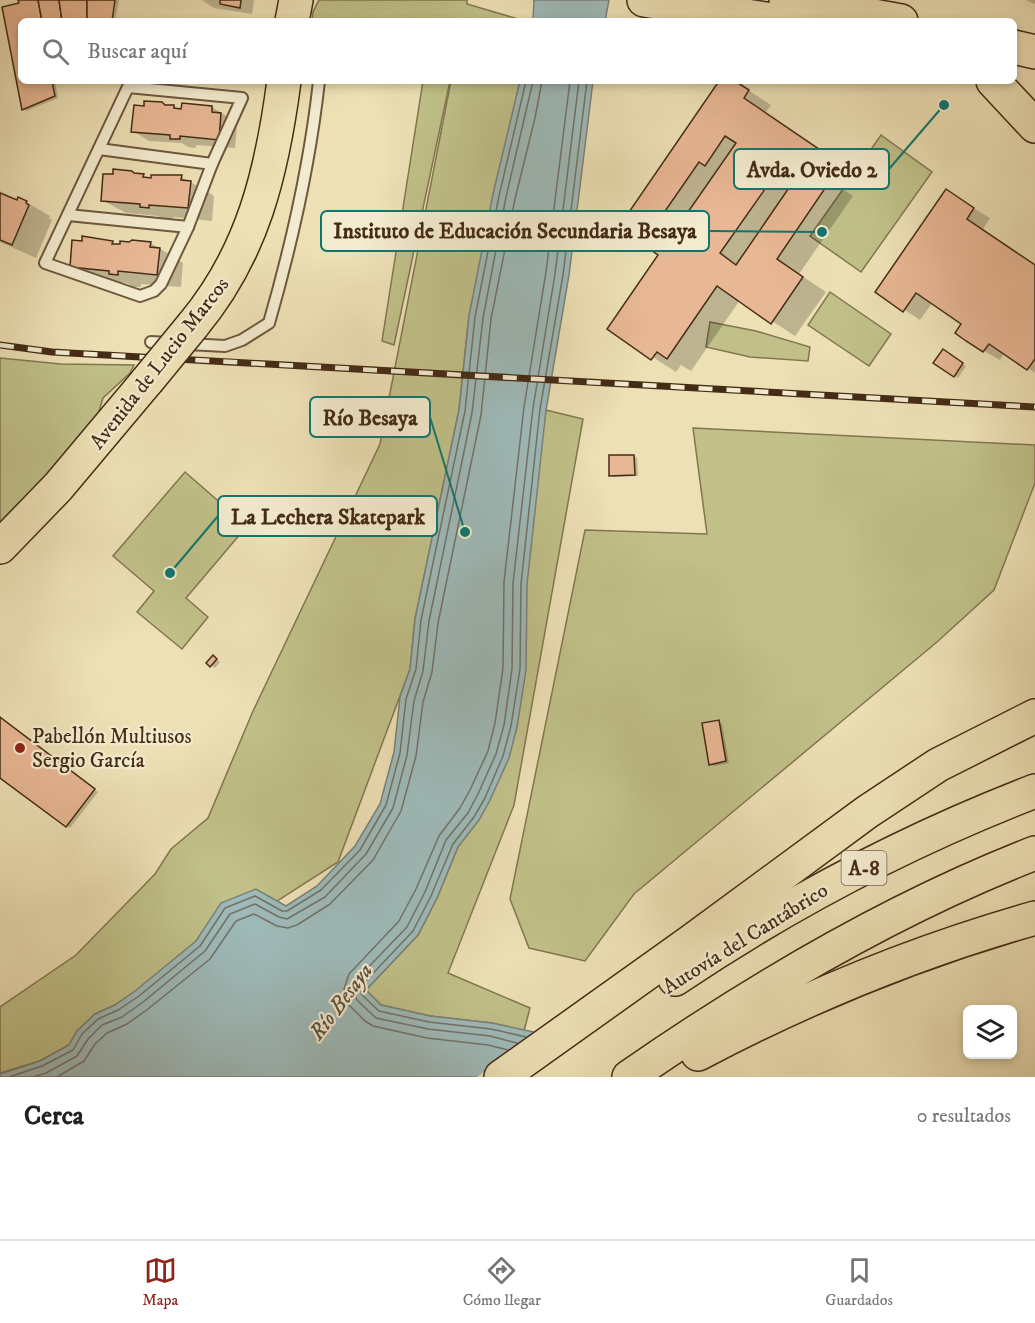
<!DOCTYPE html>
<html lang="es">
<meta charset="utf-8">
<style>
:root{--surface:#fff;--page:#f2f2f2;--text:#222;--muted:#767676;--line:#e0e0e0;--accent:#8f2418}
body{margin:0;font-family:"IM FELL DW Pica",serif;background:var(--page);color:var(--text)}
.controls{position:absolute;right:18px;bottom:18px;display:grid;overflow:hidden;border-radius:9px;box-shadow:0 3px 9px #0003}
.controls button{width:54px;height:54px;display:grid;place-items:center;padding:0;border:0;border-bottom:2px solid var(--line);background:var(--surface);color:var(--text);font:30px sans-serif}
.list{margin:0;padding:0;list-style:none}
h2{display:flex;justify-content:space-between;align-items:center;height:78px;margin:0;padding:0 24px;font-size:26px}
h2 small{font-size:20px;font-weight:400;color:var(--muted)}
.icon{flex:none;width:33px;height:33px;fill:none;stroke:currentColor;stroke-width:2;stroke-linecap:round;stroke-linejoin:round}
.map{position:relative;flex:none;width:1035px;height:1077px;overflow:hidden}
.search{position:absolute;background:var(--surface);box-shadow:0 3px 9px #0003;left:18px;right:18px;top:18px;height:66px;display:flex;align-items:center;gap:15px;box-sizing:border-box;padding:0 21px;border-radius:9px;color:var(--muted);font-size:22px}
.sheet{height:162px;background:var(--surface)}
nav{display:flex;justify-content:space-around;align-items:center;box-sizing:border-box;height:84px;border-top:2px solid var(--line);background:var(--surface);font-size:16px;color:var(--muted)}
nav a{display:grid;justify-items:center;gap:3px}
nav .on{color:var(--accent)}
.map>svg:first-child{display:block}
</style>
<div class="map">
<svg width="1035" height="1077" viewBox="0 0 1035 1077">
<rect width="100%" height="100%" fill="#ede0b5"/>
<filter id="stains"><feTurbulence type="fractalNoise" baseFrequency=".00333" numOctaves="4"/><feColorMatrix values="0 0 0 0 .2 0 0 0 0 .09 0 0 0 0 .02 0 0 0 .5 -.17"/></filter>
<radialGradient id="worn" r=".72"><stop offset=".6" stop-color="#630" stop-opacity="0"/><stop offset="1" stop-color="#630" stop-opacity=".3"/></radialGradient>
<g fill="#c0c088" stroke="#82764f" stroke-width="1.5">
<path d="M319,0H467V4L525,21H312L313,12Z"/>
<path d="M423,81H450L394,345L382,341Z"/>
<path d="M451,81H520L469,316L459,410L415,619L410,669L338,862L115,1005L95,1014L77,1031L69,1045L40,1061L0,1073V1007L76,955L155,874L171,849L208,818L253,711L380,444Z"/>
<path d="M881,135L932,172L861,272L810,236Z"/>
<path d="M830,292L891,334L869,366L808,325Z"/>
<path d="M710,322L756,331L810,347L808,361L750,357L706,347Z"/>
<path d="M0,358L61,364L134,365L130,373L103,398L96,421L71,451L0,523Z"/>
<path d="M546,410L583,419L514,805L448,973L530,1008L524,1031L492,1023L430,1016L381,1005L366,990L418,935L437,898L458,847L503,703Z"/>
<path d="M693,428L1035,445V483L994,590L937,642L634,894L585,961L529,948L510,899L585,530L707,534Z"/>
<path d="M185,472L247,526L186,598L208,617L182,649L137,612L154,591L113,556Z"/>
</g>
<g fill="#9ebab9" stroke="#7a8178" stroke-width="1.5">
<path d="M534,0H609L605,21H533Z"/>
<path d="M520,81H593L569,275L546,410L527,585L526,670L517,727L509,758L490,800L479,820L458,847L437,898L418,935L366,990L381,1005L430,1016L492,1023L543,1034L644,1077H0V1074L40,1061L69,1045L77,1031L95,1014L115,1005L135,991L196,941L221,903L256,889L286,906L317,886L355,846L380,804L394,752L400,697L410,669L415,619L459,410L469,316L493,194Z"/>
</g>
<path fill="#ede0b5" d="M538,1030L605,1049L647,1077H477Z"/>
<g fill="#0003">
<path d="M20,0H119L115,21H21V81H55L58,98L26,111L23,109L4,8L21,4Z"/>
<path d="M202,0H254L252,14L214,8Z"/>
<path d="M1026,0H1035V4L1032,3Z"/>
<path d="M721,81H734L771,105L766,112L843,164L831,181L853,196L799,274L826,292L795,336L740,300L691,371L681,365L676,372L609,329L660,255L620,228Z"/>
<path d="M166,106L174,107L180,111L212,107L228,117L237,124L235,148L196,145V148L188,147L182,143L149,141L133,131Z"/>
<path d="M143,176L150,179L181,177L205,190L214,196L212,221L173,217L172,221L165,220L158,216L126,213L102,200Z"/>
<path d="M0,191L18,201L26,202L50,216L49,218L52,220L36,258L0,242Z"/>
<path d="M946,191L990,218L983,229L1035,265V373L1005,353L1000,360L984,351L957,333L963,324L932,303L920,320L877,292Z"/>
<path d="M112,242L118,246L150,243L174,257L183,263L181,287L141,284V287H134L127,283L95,280L71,267Z"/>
<path d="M943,351L966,366L958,378L936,363Z"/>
<path d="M634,456L637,458L638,476L614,477L611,475Z"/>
<path d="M216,659L220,662L215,668L208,663Z"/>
<path d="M0,718L98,792L70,828L0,776Z"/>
<path d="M719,722L722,724L729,763L714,766L711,764Z"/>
</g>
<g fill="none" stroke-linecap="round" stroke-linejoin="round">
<g stroke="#717268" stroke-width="1.5">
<path d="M526,1037L491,1029L429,1022L379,1011L362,995L360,990L362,985L413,931L431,896L453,844L474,817L485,798L503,756L511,726L520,669L521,584L540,409L563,275L587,81"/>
<path d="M517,1043L490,1036L428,1029L376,1018L357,1000L353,989L356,980L407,927L425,892L446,840L468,813L478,794L496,754L504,725L512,669L513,583L533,408L555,274L579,81"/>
<path d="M508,1050L488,1045L427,1038L373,1026L365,1021L348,1004L344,989L349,974L399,921L416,889L439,836L460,808L470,790L488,751L495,723L503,668L504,582L524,407L546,272L570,81"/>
<path d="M9,1077L42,1066L73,1050L82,1034L98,1019L118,1010L139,996L200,946L225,908L255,896L282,911H287L321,890L360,850L386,805L400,753L406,699L416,669L421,620L465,411L475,317L499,196L526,81"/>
<path d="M33,1077L46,1073L77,1056L88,1039L102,1025L122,1017L143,1002L205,951L230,914L255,904L279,917L287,919L325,897L366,854L393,808L407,755L414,701L423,671L429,621L472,413L483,318L506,197L533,81"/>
<path d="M57,1077L84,1061L95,1044L107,1033L127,1024L148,1009L210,959L236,921L254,914L277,926L288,928L297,925L330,904L373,860L401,811L416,756L423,702L432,672L438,623L481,415L491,319L515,199L535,118L542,81"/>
</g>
</g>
<g fill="#e8b794" stroke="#442b16" stroke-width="1.5" fill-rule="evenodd">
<path d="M18,0H38L42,21H21V81H52L55,96L22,110L2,7L19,3Z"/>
<path d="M38,0H59L62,21H42Z"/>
<path d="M59,0H87V21H62Z"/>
<path d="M87,0H115L112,21H87Z"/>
<path d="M220,0H241L240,8L220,4Z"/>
<path d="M719,81H735L749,90L744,98L820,150L808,166L830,181L777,259L803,277L771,324L717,286L667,359L657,352L651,360L607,329L658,255L618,228ZM725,136L736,143L679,225L663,214L699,162L705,166ZM777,172L793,182L736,265L720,253Z"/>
<path d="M144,101L162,102L165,105H174V108L181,109L182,103L212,106V112L221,113L219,140L180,136V139H170V135L131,132L134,105L144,106Z"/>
<path d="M113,169L132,171L134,173L144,174L143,177L151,178V175H182L181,180L191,181L188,208L149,205V208L140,207V204L101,201L103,174H113Z"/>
<path d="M946,189L974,208L967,219L1035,265V359L1027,370L989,344L983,352L966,341L955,333L961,324L916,293L903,312L875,292Z"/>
<path d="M0,193L17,200L18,197L27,201L26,203L29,205L12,245L0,240Z"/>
<path d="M82,236L113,241L112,244H120V241L129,242L132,240L151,242L150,247L160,248L157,275L118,271V275L109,274V271L70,267L72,240L82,241Z"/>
<path d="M943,349L963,363L954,377L933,363Z"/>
<path d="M609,455H634L635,475L609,476Z"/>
<path d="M213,655L217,659L210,667L206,663Z"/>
<path d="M0,717L95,789L66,827L0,778Z"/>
<path d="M719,720L726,761L709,765L702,723Z"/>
</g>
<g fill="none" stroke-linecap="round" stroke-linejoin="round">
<g stroke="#6e583e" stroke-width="14">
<g id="service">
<path d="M128,87L242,98L212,164L188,227L161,284L154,291L140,296L45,263Z"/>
<path d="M99,149L212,164"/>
<path d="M68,215L188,227"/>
<path d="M151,342L225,346L242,340L269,323C292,243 310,164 319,81"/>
</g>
</g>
<g stroke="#442b16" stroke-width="36">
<g id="primary">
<path d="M292,21L296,0"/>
<path d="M193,325C253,253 272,172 284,81"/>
<path d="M0,547L58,487L147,381"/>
</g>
</g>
<g stroke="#442b16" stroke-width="36">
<g id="trunk">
<path d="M644,0L778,21"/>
<path d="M786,0L901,21"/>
<path d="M1014,47L1035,52"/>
<path d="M993,81L1035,126"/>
</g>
</g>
<g stroke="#442b16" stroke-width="36">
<g id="motorway">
<path d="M675,979C788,903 908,840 1035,791"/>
<path d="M698,1054C806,997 918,951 1035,918"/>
<path d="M501,1077L689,943L867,812L938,765L1035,716"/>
<path d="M629,1077C756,989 891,909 1035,853"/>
</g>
</g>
<use href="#service" stroke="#f3ebcf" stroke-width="10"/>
<use href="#primary" stroke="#ede0b5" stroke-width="33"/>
<use href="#trunk" stroke="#ede0b5" stroke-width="33"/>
<use href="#motorway" stroke="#ede0b5" stroke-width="33"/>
<g stroke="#442b16" stroke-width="7">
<path id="rail" d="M0,345L52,352L1035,407"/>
</g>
<use href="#rail" stroke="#f3ebcf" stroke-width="4.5" stroke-dasharray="14" stroke-linecap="butt"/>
<g stroke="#442b16" stroke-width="36" stroke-linecap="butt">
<path id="primary-bridge" d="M147,381L193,325"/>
</g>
<use href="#primary-bridge" stroke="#ede0b5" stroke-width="33"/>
</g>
<circle fill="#8f2418" stroke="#f3ebcf" stroke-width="2" cx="20" cy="748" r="6"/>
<g text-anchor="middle" stroke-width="4.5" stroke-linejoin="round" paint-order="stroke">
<rect fill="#f3ebcf" stroke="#78654e" stroke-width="1.5" x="841.5" y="851" width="45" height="34" rx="4.5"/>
<g font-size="20" font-weight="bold" fill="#442b16">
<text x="864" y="875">A-8</text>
</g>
<g font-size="21" fill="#442b16" stroke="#f3ebcf">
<text transform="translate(159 363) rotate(-52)" y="7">Avenida de Lucio Marcos</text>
<text transform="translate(745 938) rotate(-32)" y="7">Autovía del Cantábrico</text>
</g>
<g font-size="21" fill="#442b16" stroke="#f3ebcf" text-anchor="start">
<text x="32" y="743">Pabellón Multiusos<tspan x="32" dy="24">Sergio García</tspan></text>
</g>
<g font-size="22" font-style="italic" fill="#5a4f3f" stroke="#f3ebcf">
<text transform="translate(340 1001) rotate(-53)" y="8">Río Besaya</text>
</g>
</g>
<path fill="none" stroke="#0f766e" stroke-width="2" d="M944 105L889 169M822 232L709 231M465 532L430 417M170 573L218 516"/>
<g fill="#0f766e" stroke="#f3ebcf" stroke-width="2">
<circle cx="944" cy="105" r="6"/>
<circle cx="822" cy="232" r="6"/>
<circle cx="465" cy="532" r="6"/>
<circle cx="170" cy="573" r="6"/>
</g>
<g fill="#f3ebcf" stroke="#0f766e" stroke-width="2">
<rect x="734" y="149" width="155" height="40" rx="6"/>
<rect x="321" y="211" width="388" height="40" rx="6"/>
<rect x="310" y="397" width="120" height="40" rx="6"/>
<rect x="218" y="496" width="219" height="40" rx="6"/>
</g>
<g font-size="22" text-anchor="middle" font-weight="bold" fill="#442b16">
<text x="812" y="177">Avda. Oviedo 2</text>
<text x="515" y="238">Instituto de Educación Secundaria Besaya</text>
<text x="370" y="425">Río Besaya</text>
<text x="328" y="524">La Lechera Skatepark</text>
</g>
<rect width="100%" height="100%" filter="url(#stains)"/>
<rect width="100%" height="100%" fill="url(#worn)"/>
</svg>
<div class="controls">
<button><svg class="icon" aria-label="layers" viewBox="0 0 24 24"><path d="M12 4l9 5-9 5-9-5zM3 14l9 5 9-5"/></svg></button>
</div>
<div class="search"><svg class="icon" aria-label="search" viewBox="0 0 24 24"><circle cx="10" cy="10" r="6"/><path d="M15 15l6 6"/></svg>Buscar aquí</div>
</div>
<section class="sheet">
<h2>Cerca<small>0 resultados</small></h2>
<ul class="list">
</ul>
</section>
<nav>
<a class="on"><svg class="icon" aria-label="map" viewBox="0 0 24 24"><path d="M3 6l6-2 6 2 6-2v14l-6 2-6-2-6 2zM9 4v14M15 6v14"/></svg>Mapa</a>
<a><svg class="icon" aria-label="directions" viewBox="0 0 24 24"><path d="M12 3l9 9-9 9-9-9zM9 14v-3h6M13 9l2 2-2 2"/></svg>Cómo llegar</a>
<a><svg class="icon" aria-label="saved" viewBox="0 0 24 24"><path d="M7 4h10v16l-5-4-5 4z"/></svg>Guardados</a>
</nav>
